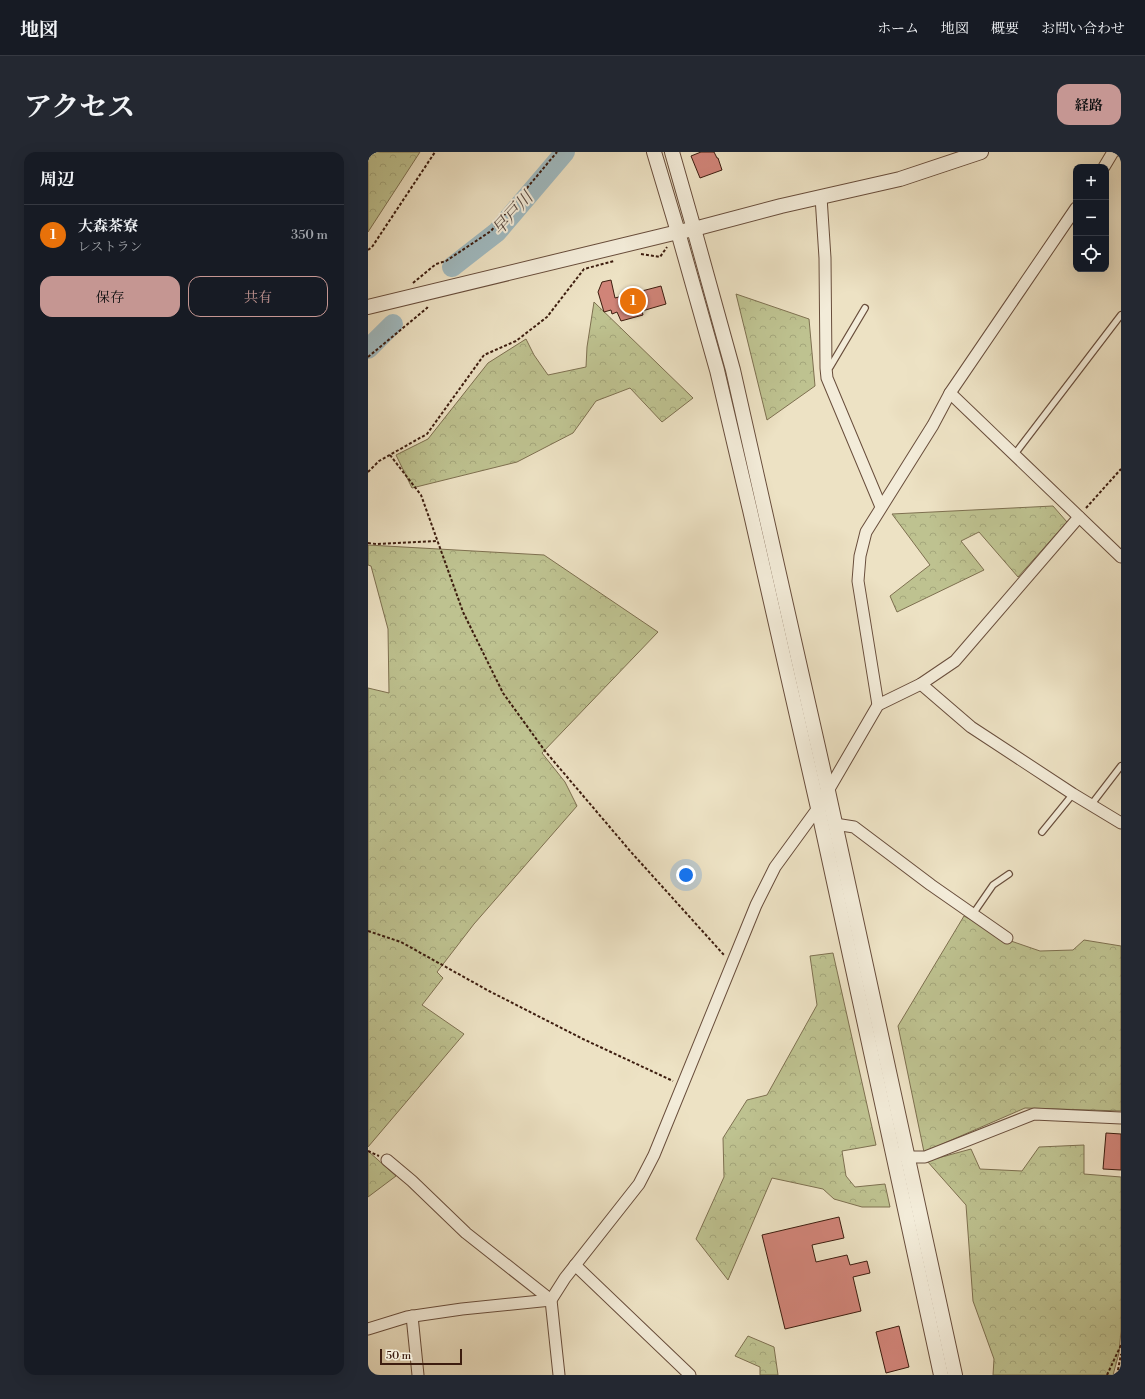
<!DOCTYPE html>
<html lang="ja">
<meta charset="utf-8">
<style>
:root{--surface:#171b24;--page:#242831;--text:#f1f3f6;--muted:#9ea1a6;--line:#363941;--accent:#c59692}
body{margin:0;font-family:"Libre Bodoni","Noto Serif JP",serif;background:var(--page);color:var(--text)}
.controls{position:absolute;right:12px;top:12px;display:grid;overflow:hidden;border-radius:8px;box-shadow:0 4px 16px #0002}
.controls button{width:36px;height:36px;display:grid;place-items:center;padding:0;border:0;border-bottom:1px solid var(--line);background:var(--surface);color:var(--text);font:20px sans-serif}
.scale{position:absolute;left:12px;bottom:10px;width:82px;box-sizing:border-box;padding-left:4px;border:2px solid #3d1d0f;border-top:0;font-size:11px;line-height:14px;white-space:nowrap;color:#3d1d0f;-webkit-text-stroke:3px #f3ecd9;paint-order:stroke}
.you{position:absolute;left:318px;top:723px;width:14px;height:14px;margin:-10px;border:3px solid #fff;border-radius:50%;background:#1a73e8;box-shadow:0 0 0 6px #1a73e833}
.badge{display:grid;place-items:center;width:26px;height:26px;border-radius:50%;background:var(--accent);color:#fff;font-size:13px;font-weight:700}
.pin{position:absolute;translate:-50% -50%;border:2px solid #fff;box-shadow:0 1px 4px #0006}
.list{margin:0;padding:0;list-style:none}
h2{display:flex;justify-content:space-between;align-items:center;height:52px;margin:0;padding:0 16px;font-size:17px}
h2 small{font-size:13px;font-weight:400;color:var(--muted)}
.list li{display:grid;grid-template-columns:26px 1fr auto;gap:12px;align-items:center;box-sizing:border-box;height:60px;padding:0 16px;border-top:1px solid var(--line)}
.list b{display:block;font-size:15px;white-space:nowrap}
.list p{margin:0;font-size:13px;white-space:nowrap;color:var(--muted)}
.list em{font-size:13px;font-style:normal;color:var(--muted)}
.actions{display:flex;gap:8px;padding:12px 16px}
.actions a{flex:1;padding:9px 0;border:1px solid var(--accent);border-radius:12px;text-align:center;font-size:14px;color:var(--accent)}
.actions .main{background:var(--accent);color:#111}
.icon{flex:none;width:22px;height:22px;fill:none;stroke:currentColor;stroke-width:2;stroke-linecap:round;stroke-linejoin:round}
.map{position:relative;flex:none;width:753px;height:1223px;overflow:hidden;border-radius:12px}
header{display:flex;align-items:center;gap:24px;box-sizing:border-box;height:56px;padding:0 20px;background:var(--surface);border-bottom:1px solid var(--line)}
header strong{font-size:19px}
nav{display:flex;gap:22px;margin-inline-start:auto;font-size:14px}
.intro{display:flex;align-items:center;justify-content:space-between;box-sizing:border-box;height:96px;padding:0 24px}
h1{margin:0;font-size:28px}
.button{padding:10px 18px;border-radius:12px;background:var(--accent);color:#111;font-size:14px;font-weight:700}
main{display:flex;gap:24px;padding:0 24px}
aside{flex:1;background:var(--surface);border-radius:12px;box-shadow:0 4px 16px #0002}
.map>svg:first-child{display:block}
</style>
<header>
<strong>地図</strong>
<nav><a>ホーム</a><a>地図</a><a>概要</a><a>お問い合わせ</a></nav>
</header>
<div class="intro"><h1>アクセス</h1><a class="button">経路</a></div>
<main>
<aside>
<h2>周辺<small></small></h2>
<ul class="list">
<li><span class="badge" style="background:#e8710a">1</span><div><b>大森茶寮</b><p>レストラン</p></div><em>350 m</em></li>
</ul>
<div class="actions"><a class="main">保存</a><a>共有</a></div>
</aside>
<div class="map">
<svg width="753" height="1223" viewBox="0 0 753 1223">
<defs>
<pattern id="forest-crowns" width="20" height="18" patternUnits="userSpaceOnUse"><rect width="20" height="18" fill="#bec290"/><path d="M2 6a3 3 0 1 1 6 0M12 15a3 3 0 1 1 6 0" fill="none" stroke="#a4a67b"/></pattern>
</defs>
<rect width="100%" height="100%" fill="#ede2c4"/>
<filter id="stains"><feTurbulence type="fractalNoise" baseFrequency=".005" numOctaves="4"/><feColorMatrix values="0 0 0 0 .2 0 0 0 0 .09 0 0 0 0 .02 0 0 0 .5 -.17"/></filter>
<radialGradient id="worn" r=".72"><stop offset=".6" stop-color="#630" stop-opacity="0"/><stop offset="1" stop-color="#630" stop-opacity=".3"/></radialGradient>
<g fill="url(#forest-crowns)" stroke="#7e7050">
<path d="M0,0H52L0,80Z"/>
<path d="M368,142L441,167L447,234L399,268Z"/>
<path d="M226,150L325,246L294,270L262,236L228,249L205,281L149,310L44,336L28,303L60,287L120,211L158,187L166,203L180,223L218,215L219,195Z"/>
<path d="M685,354L699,370L650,425L611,380L593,389L616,418L529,460L522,444L562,413L524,362Z"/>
<path d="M0,393L176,403L290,480L174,601L197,630L209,654L106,772L69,820L75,826L54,853L96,882L0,995V536L21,541L20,477L3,414L0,413Z"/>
<path d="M596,764L640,788L672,799L705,798L716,788L753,794V959L657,956L556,1000L530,874Z"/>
<path d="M465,801L508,993L474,999L478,1024L487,1035L517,1032L522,1055H494L466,1047L455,1037L404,1026L360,1128L328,1087L356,1025L355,986L379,948L399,943L449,853L442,804Z"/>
<path d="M716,993V1022L753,1025V1179L751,1201L745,1223H625L626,1207L605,1149L598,1053L559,1009L603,997L612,1017L654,1019L671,995Z"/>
<path d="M0,999L28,1024L0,1045Z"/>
<path d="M380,1184L406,1195L410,1223H392V1215L367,1204Z"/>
</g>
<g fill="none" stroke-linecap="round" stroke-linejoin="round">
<g stroke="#a0bac0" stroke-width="20">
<path d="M84,115L129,80L197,0"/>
<path d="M0,197L25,172"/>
</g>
</g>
<g fill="#d08478" stroke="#3d1d0f">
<path d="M333,0H346L349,6H350L354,18L332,26L323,4Z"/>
<path d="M243,128L247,146L293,134L298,152L274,159L275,163L253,169L249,160L244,162L243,158L236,160L230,140L234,130Z"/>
<path d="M738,981L753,982V1018L735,1017Z"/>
<path d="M471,1065L476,1086L444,1093L448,1110L479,1103L482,1113L499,1109L502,1121L485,1125L493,1159L417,1177L394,1083Z"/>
<path d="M531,1174L541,1215L518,1221L508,1180Z"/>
</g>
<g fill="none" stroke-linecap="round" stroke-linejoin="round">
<g stroke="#694e3c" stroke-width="8">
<g id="service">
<path d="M458,216L462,215L497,156"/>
<path d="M646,303L753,163"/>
<path d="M723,653L753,614"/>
<path d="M674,680L705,642"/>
<path d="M605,762L625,733L641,722"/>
</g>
</g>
<g stroke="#694e3c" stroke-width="13">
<g id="minor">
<path d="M736,15L745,0"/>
<path d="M453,45L457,106L458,216L459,226L513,355"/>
<path d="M582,241L753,405"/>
<path d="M553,532L603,575L705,642L753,671"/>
<path d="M510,553L490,429L492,404L498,380L565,273L582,241L708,56"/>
<path d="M467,672L486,675L563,733L639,786"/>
<path d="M532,1003L540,1005H557L666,962L753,966"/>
<path d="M19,1008L44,1029L98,1081L183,1148"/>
<path d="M207,1113L322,1223"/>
<path d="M44,1164L50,1223"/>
<path d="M0,1177L39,1165L94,1157L183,1148"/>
<path d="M191,1223L183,1148L197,1126L271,1032L286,1003L388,753L407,715L450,656L510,553L553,532L587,509L711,365"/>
</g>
</g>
<g stroke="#694e3c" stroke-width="16">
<g id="tertiary">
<path d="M286,0L310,80L349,218L382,358L450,656L573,1223"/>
<path d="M304,0L326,77L365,218L460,639L587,1223"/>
<path d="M0,155L310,80L326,77L413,54L532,27L613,0"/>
</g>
</g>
<g stroke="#3d1d0f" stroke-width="2" stroke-dasharray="3 2" stroke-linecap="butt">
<path d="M0,98L4,95L67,0"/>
<path d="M273,102L292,105L299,95"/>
<path d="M45,131L68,112L78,109L123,79L189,0"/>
<path d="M0,205L59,156L60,154"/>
<path d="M22,303L53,343L95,460L135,541L177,599L263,700L356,803"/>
<path d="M0,320L11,309L59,282L116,203L148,189L179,165L216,117L246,109"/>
<path d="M718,356L753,317"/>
<path d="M0,391L8,392L70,389"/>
<path d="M0,779L33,790L121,839L215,887L305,929"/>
<path d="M0,999L11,1004"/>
<path d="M739,1223L753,1193"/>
<path d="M749,1223L753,1202"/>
</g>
<use href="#service" stroke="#f3ecd9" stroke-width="5.5"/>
<use href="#minor" stroke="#f3ecd9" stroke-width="11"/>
<use href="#tertiary" stroke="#f3ecd9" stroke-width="14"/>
</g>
<g text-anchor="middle" stroke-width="4" stroke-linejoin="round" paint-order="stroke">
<g font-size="17" font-style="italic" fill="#5b4c44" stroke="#f3ecd9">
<text transform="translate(144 61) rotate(-48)" y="6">早戸川</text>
</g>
</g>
<rect width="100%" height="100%" filter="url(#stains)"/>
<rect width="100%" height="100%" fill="url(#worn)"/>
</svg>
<div class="controls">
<button>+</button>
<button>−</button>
<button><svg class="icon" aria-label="locate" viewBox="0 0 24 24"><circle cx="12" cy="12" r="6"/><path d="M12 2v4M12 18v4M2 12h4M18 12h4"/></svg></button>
</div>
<div class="scale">50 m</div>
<div class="you"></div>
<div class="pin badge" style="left:265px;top:149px;background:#e8710a">1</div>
</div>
</main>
